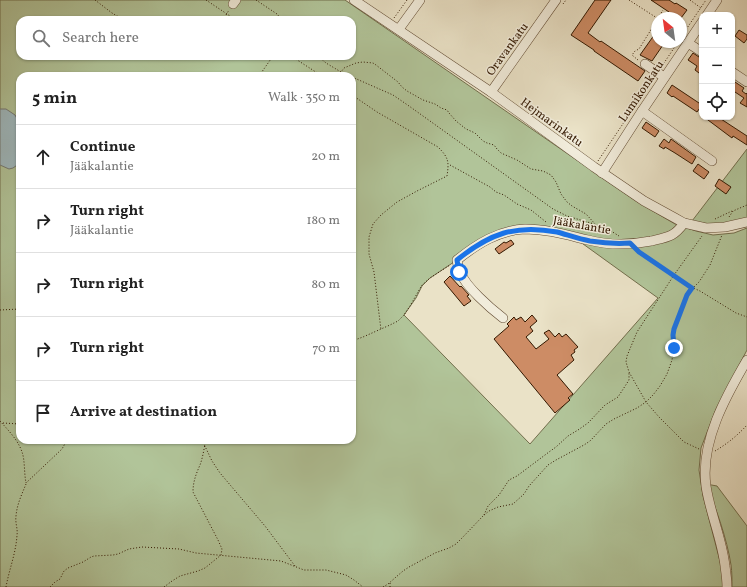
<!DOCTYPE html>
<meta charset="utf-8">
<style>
:root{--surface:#fff;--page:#f2f2f2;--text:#222;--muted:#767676;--line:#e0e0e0}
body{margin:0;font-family:Vollkorn,serif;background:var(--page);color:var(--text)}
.controls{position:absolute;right:12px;top:12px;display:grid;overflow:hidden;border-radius:8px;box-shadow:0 1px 3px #0004}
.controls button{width:36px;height:36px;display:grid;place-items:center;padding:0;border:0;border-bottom:1px solid var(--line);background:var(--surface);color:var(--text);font:20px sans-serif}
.compass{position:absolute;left:651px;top:12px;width:36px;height:36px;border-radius:50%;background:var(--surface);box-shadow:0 1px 3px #0004;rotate:331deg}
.stop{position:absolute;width:12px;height:12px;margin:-9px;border:3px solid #1a73e8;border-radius:50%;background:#fff}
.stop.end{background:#1a73e8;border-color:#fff;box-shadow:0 1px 4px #0008}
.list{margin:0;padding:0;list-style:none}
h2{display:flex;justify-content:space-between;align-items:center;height:52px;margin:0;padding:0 16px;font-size:17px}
h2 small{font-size:13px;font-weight:400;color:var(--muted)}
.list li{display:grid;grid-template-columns:26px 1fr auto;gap:12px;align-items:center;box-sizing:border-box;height:64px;padding:0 16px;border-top:1px solid var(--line)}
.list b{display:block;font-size:15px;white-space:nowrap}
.list p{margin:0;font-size:13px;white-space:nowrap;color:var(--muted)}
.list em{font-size:13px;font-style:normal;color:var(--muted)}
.icon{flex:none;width:22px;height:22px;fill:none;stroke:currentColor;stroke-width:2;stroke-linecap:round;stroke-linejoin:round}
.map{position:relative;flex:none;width:747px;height:587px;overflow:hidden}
.search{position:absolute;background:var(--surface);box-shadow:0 1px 3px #0004;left:16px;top:16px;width:340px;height:44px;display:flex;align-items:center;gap:10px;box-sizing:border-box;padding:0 14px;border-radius:12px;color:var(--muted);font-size:15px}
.panel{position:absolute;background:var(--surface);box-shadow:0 1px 3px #0004;left:16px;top:72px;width:340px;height:372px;border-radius:12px}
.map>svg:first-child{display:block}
</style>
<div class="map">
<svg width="747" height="587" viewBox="0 0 747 587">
<rect width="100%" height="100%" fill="#eae2c7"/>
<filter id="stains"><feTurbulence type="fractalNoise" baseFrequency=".005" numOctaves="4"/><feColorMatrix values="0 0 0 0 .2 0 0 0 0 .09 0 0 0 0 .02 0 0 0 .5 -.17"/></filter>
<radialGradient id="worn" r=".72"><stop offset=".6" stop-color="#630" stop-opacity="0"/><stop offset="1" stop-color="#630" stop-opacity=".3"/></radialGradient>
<g fill="#b1c499" stroke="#726e4c" fill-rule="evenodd">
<path d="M0,0H345L636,201L675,224L696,231L713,235L734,233L747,228V350L716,409L701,448L699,470L703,496L722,569L723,587H0ZM20,20H352V56H20ZM20,76H352V440H20ZM512,231L572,236L658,298L530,444L404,315L416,298L422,286L430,278L457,260Z"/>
<path d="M747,149V222L725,227L692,221Z"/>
<path d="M706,484L717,486L747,526V587H732C732,580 732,572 731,565C727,539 716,508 706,484Z"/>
</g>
<path fill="#9ebac1" stroke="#737974" d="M0,109H6L15,115L20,124V163L13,168L9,169L0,165Z"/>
<g fill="#cd8c65" stroke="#331800">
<path d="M595,0H611L588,33L600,42L601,41L645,71L638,81L594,51V50L571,35Z"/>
<path d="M651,0H669L675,4L676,3L687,10L681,18H666L669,12Z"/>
<path d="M739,30L747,35V39L744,43L735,36Z"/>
<path d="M657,31V42H665L652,61L640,55Z"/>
<path d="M693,53L702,59V70L699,73L695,70L697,66L688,60Z"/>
<path d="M732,80L744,88L742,91L746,94L747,93V107L740,103L744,98L732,90Z"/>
<path d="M672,85L702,105L697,112L673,96L672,97L667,93Z"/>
<path d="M704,117H722L721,119L747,136V145L733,136L732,138Z"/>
<path d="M646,122L659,131L655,137L642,128Z"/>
<path d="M664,139L669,143L671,139L696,157L692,164L675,153L665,147L664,149L659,146Z"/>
<path d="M698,164L709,172L704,179L693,171Z"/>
<path d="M719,179L731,187L726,194L715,186Z"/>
<path d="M511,240L514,244L499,254L495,249L504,242L506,243Z"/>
<path d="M450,276L460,287L461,286L469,295L467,296L471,301L464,306L444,282Z"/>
<path d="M532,315L537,321L530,327L533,331L526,337L536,349L549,339L544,333L549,330L555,337L559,333L562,337L566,334L578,347L574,350L575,352L571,355L574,360L557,375L573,394L568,398L570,400L555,413L494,339L509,326L507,324L514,317L516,320L521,317L525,322Z"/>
</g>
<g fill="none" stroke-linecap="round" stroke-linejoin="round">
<g stroke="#614a32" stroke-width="10">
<g id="minor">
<path d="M354,0L491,92L594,167L644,201L675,218L684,223L706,228L725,227L747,222"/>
<path d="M233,4L236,0"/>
<path d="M707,15L717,0"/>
<path d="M399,29L420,0"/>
<path d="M688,43L702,52"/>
<path d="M645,64L664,77"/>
<path d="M732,72L747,82"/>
<path d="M491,92L556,0"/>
<path d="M642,111L712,161"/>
<path d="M602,173L642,111L702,22"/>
<path d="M503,318C490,308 466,287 460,272C458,269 458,264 457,260C477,244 499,230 525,229C547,229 567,235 588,240C608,245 631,245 651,241C668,237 674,237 684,223"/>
<path d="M727,587C727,580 726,573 725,566C722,539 710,513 706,486C700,442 726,396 747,360"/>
</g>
</g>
<g stroke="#331800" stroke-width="1" stroke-dasharray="1 2" stroke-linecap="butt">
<path d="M95,0L112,13L124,20"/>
<path d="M206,0L236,20"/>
<path d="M256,0L277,14L282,20"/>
<path d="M629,0L657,18"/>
<path d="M690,0L701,8"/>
<path d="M563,4L566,0"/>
<path d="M394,18L407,0"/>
<path d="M658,18L663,10"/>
<path d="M223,20L229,10"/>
<path d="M681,37L706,0"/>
<path d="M291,56L322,76"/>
<path d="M318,56L326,63L341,72L344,68L356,63L363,62L373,63L376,65L398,82L402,87L407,91L423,100L435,104L441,108L447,110L449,113L456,121L466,129L475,133L483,141L487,143L494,145L497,149L501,153L517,160L531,169L543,171L551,175L556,182L561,194L567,202L572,206L586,214L596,225L601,229L605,230L611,231L619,236"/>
<path d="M638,60L632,55L635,51L639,49L657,20"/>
<path d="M662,66L678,42"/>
<path d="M259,76L273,56"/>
<path d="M338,76L341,72L351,76"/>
<path d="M352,77L393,95L409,106L553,209L567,216L594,224"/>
<path d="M352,95L377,112L438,147C449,158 449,162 447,176L417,191L397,202L381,215L373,224L369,237V254L374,272L381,330"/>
<path d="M598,161L653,79"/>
<path d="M450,165L490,187L496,192L504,195L517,204L531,210L546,222"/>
<path d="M729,217L733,211L747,205"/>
<path d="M715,219L732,211"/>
<path d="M639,252L681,280L691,287L700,291L736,313L747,317"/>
<path d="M0,310L20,309"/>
<path d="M352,341L363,337L390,325L398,321L404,315L410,306L422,285L430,278L450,265"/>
<path d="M0,421C8,430 18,440 22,452C25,460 24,473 26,483L62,449L67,440"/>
<path d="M3,423L20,424"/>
<path d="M202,440L212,461L220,473L265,526L295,566"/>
<path d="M699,449L684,442L659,417L646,402L629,372L626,362L627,356L637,332L674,275L702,236"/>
<path d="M715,451C727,444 738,435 747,425"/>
<path d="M484,515L488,506L499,495L509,480L517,476L549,452L556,447L568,436L578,430L588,423L605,405L618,397L629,380V373"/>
<path d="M6,587C9,570 16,553 17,535C18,529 15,523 16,516C17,504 22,494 26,484"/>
<path d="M50,587L55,582L60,579L64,571L68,568L83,562L91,557L94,556L113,555L118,554L129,549L142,547L179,549L196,553L281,561L304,570H326L346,575L354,580L363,587"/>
<path d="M164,587L172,581L180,576L198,571L205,568L221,555L222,549L218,540L193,492C193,482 196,474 200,465C203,457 204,448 206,440"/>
<path d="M383,587L388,584L403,571L409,567L435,553L449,548L456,544L462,538L483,516L489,511L498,507L513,504L524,494L529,486L548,465L556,460L584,445L590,441L606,424L614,419L637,408L646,402L653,395L660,386L667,374L672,360L674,348L673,335L674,329L687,295L693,288L699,282L710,265L722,235"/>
<path d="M390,587V582"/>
</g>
<use href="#minor" stroke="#f1ecdb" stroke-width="9"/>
</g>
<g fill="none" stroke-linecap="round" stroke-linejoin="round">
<path stroke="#1a73e8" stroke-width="5" d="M459,272L457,260C489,234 515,224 557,232C568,235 579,239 590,241C603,243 617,244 630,243L639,252L692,288L687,295L674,329L673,335L674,348"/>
</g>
<g text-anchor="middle" stroke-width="3" stroke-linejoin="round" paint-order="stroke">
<g font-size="12" fill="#331800" stroke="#f1ecdb">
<text transform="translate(507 49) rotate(-54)" y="4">Oravankatu</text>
<text transform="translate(641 91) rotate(-56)" y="4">Lumikonkatu</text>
<text transform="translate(552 122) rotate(36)" y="4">Hejmarinkatu</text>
<text transform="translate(582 225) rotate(10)" y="4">Jääkalantie</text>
</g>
</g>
<rect width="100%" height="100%" filter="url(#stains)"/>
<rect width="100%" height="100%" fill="url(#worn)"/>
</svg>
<div class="controls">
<button>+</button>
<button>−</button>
<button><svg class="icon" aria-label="locate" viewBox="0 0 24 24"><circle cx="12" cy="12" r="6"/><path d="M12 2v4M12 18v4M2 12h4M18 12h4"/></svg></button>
</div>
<svg class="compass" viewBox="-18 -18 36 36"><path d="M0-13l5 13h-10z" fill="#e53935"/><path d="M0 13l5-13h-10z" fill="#767676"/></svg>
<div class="stop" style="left:459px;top:272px"></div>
<div class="stop end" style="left:674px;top:348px"></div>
<div class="search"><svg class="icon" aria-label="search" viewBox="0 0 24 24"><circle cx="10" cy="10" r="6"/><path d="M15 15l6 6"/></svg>Search here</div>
<section class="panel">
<h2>5 min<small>Walk · 350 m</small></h2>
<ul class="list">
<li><svg class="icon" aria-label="ahead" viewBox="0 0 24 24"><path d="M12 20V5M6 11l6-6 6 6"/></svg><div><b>Continue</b><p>Jääkalantie</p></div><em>20 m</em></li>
<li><svg class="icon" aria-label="right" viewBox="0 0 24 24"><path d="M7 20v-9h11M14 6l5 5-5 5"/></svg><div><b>Turn right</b><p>Jääkalantie</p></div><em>180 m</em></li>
<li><svg class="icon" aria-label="right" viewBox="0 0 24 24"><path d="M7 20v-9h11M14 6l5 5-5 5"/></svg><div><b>Turn right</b></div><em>80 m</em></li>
<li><svg class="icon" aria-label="right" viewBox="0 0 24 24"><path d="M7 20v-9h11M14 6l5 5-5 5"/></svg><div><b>Turn right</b></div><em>70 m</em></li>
<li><svg class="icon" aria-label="arrive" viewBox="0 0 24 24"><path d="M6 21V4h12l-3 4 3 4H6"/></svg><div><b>Arrive at destination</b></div></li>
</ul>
</section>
</div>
